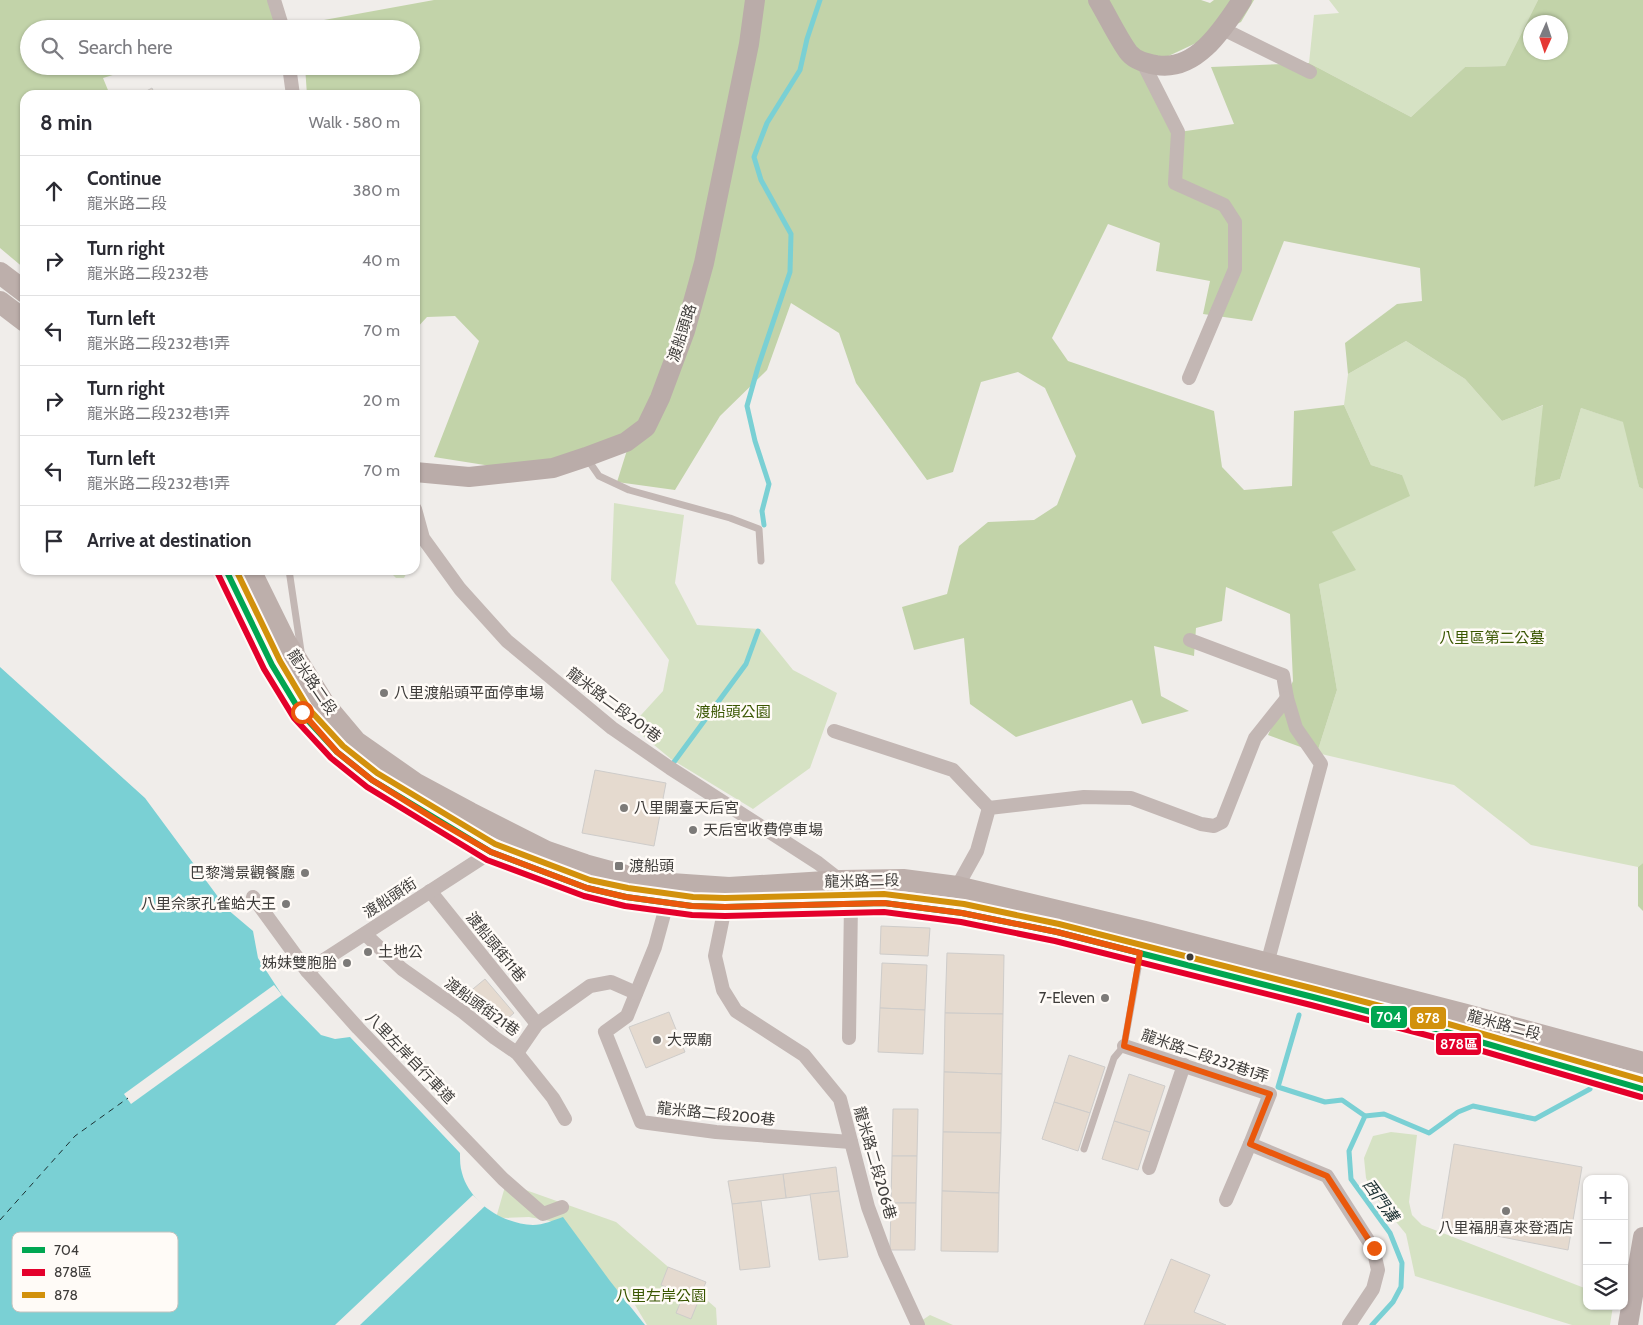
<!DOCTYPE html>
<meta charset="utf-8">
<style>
:root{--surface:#fff;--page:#f2f2f3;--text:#2b2b33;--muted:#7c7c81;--line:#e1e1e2}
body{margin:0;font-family:Cabin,"Noto Sans TC",sans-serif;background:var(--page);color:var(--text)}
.controls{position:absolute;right:15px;bottom:15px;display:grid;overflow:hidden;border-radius:10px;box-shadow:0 1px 4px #0004}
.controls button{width:45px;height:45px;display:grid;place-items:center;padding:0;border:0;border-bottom:1px solid var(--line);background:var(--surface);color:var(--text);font:25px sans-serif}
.compass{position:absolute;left:1523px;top:15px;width:45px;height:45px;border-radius:50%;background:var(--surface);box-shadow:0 1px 4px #0004;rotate:183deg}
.stop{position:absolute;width:15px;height:15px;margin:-11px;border:4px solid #ea580c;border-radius:50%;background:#fff}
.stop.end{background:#ea580c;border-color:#fff;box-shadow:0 1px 5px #0008}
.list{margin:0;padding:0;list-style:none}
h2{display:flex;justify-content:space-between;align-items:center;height:65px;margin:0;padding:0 20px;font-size:21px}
h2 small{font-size:16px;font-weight:400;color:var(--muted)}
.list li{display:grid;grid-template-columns:32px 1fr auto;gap:15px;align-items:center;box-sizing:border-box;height:70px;padding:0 20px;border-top:1px solid var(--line)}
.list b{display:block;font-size:19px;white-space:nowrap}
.list p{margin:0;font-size:16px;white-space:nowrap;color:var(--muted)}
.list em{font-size:16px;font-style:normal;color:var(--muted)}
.icon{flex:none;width:28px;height:28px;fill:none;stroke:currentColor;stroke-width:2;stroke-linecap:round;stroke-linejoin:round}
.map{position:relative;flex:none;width:1643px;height:1325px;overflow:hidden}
.search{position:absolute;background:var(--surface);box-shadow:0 1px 4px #0004;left:20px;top:20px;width:400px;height:55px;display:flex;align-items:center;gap:12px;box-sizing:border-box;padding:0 18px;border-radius:28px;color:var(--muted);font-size:19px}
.panel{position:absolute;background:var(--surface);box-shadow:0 1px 4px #0004;left:20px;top:90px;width:400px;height:485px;border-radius:15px}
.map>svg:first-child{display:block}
</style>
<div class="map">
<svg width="1643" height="1325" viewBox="0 0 1643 1325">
<rect width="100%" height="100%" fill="#f0edea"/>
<g fill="#d6e2c4">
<path d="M1329,0H1538L1505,66L1465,67L1411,117L1309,63L1314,15L1339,13Z"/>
<path d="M1406,341L1465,379L1502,421L1544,405L1534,487L1560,479L1581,408L1624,422L1639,487L1643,489V863L1638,867L1531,845L1454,785L1317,753L1337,690L1319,584L1332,532L1402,475L1371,465L1344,405L1348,374Z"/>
<path d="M614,503L684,515L675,583L697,625L760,629L793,670L837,693L810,768L753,809L671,759L631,726L663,691L669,660L611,580Z"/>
<path d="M388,570H408L404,578H396Z"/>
<path d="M1391,1132L1417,1135L1409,1202L1412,1215L1422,1225L1587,1289V1306H1613L1610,1325H1572L1415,1276L1406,1234L1374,1195L1366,1178L1364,1158L1373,1136Z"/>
<path d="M506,1183L616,1222L716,1308L717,1325H647L632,1300L585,1268L561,1223L529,1217L496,1218Z"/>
<path d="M930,1315L953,1325H915Z"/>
</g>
<g fill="#c2d3a9" fill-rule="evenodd">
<path d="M0,0H280L283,23L263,29H29V66H142L103,78L110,95H25V269L0,248Z"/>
<path d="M434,0H1201L1210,3L1214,0H1254L1241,22L1145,67L1179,132L1234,124L1211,67L1309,63L1411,117L1465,67L1505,66L1538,0H1643V489L1639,487L1623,422L1581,408L1560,479L1534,487L1543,405L1502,421L1465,379L1406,341L1348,374L1345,343L1397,304L1422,301L1420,268L1284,241L1252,321L1203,314L1210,281L1156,271L1160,243L1108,224L1052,338L1068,361L1214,411L1222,467L1244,490L1292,486L1294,411L1344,405L1371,465L1402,475L1410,496L1332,532L1356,570L1319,584L1337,690L1317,753L1268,735L1293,681L1290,614L1226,587L1222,621L1196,628L1194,656L1154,646L1161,696L1189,711L1142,724L1132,700L1016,737L970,704L964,638L914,650L902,607L947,594L959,546L988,522L1034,520L1057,505L1076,456L1045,388L1018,372L981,382L953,472L927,480L856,383L839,333L791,303L767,370L720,416L675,490L617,482L633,431L576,456L516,470L434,457L479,341L455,316L427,317L415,330V95H307L305,66H411V29H302V24ZM1530,22H1560V52H1530Z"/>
<path d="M1643,863V911L1638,906V867Z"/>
</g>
<path fill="#7ad0d4" d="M0,667L145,798L227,909L253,931L258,958L282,995L321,1035L335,1039L350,1037L460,1153C460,1160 460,1167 462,1173C470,1203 503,1224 533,1225C543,1225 554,1220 563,1217L610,1281L645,1325H0Z"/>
<g fill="#f0edea">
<path d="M274,985L282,995L131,1104L124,1094Z"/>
<path d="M473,1195L485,1206L360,1325H335Z"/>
</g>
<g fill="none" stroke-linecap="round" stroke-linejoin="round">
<g stroke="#7ad0d4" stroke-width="5">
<path d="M764,525L762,511L769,484L755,441L747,406L758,367L790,272L791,234L761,180L754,157L767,123L800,70L807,39L820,0"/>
<path d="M674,762L746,664L758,631"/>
<path d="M1299,1015L1278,1087L1325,1102L1342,1100L1365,1116"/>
<path d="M1372,1325L1393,1302L1401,1287L1402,1263L1390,1233L1351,1179L1349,1151L1365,1116L1384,1114L1429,1133L1458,1112L1473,1106L1535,1119L1590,1089"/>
</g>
<path stroke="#1c3133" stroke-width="1" stroke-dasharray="6 5" stroke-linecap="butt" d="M0,1220L75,1136L128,1098"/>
</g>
<g fill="#e5dacf" stroke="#ceccca">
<path d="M152,88L155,95H139Z"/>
<path d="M595,770L666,783L654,846L582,833Z"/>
<path d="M881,926L930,928L928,956L880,954Z"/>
<path d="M947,953L1004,955L1003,1014L945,1013Z"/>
<path d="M882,963L927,965L925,1010L880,1008Z"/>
<path d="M485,979L514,1013L497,1028L468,993Z"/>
<path d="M880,1008L925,1010L923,1054L878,1052Z"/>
<path d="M669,1012L685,1052L646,1068L629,1027Z"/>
<path d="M945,1013L1003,1014L1002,1074L944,1072Z"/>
<path d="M1069,1055L1105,1067L1090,1113L1054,1102Z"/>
<path d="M944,1072L1002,1074L1001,1133L943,1132Z"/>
<path d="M1129,1074L1165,1086L1150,1132L1114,1121Z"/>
<path d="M1054,1102L1090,1113L1078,1151L1042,1139Z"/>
<path d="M893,1109H918L917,1156H892Z"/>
<path d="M1114,1121L1150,1132L1138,1170L1102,1159Z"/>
<path d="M943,1132L1001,1133L999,1193L942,1191Z"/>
<path d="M1454,1144L1582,1167L1568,1250L1441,1225Z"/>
<path d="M892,1156H917L916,1203H891Z"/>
<path d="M836,1167L839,1191L786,1198L783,1174Z"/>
<path d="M783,1174L786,1198L732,1204L728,1181Z"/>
<path d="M839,1191L848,1257L819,1260L810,1194Z"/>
<path d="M942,1191L999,1193L998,1252L941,1251Z"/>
<path d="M761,1201L770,1267L740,1270L732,1204Z"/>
<path d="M891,1203H916L915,1250H890Z"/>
<path d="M1171,1259L1210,1275L1194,1312L1226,1325H1144Z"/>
<path d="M668,1267L706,1282L691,1319L676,1313L684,1294L661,1285Z"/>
</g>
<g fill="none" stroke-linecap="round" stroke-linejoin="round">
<g stroke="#c3b7b4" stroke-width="7">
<path d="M588,460L599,476L629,490L730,518L759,529L761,561"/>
<path d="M289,570L301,651"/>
<path d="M1084,1149L1114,1058L1124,1046L1140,957"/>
</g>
<g stroke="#c3b7b4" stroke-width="14">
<path d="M274,0L283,29"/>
<path d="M1223,29L1310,72"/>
<path d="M1143,63L1178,132L1175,183L1224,205L1235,222V269L1189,378"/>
<path d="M289,66L293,95"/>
<path d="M415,509L423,538L460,589L507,641L612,728L670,768L818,863L841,881"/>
<path d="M1190,640L1283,675L1287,698L1296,728L1321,764L1267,964"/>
<path d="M834,731L953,770L989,808"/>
<path d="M957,887L977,851L989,808L1084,797L1131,798L1201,824L1214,826L1222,822L1255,738L1287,698"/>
<path d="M430,891L537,1024"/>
<path d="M253,897L307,971L358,1028L503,1179L543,1214L562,1207"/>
<path d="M667,903L655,947L627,1016L605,1032L641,1122L716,1132L851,1142"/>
<path d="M725,907L715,956L723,990L736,1011L804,1055L840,1099L868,1207L885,1253L918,1325"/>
<path d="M365,934L402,969L463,1012L495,1038L517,1053L553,1098L565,1119"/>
<path d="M307,971L491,852"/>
<path d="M849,1038L851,903"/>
<path d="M1124,1046L1270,1094L1250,1144L1327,1176L1373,1248L1378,1270L1373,1289L1349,1325"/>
<path d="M517,1053L537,1024L590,986L611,982L636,993"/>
<path d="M1149,1168L1184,1065"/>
<path d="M1226,1200L1250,1144"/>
</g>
<g stroke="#baaca9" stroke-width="20">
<path d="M1098,0C1107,15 1119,40 1129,53C1136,61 1146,63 1156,65C1196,72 1223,29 1242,0"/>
<path d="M415,472L469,477L553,468L586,457L626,442L646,427L660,398L685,331L704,263L749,44L755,0"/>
<path d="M1628,1325L1643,1237"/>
</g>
<g stroke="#bdafab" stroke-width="22">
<path d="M0,273L25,292"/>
<path d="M0,302L25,321"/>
<path d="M226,570L272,665L301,713L337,752L372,780L436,820L491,852L587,888L626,897L692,906L725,907L884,903L962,913L1057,932L1313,997L1436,1029L1643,1089"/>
<path d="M250,570L285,641L324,704L356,742L416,784L470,813L547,852L585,865L622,875L671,884L729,888L841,881L903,880L957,887L1145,932L1466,1015L1643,1063"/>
</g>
<g stroke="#fffbf7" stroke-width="10">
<path id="bus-1" d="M226,570L272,665L301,713L337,752L372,780L491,852L587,888L626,897L692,906L725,907L884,903L962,913L1057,932L1313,997L1436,1029L1643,1089"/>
</g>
<g stroke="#fffbf7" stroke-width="10">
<path id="bus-2" d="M218,574L264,669L294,718L331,758L367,787L487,860L584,896L625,906L692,915L725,916L884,912L961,922L1055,941L1311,1005L1434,1037L1641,1097"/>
</g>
<g stroke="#fffbf7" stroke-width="10">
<path id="bus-3" d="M236,570L280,661L308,708L343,746L377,773L495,844L590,880L628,888L693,897L725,898L884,894L964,904L1059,924L1315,989L1438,1021L1643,1080"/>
</g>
<use href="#bus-1" stroke="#00a651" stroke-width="6"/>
<use href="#bus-2" stroke="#e4002b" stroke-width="6"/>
<use href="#bus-3" stroke="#d2910c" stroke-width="6"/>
</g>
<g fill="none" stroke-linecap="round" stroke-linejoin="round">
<path stroke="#ea580c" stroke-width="6" d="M302,712L337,752L372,780L436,820L491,852L587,888L626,897L692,906L725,907L884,903L962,913L1057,932L1140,953L1124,1046L1270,1094L1250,1144L1327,1176L1374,1248"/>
</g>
<g fill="#7c7a78" stroke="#fffbf7" stroke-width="2">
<circle cx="384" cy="693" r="5"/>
<circle cx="624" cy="808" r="5"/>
<circle cx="693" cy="830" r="5"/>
<rect x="614" y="861" width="10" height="10" rx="2.5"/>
<circle cx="305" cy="873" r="5"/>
<circle cx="286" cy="904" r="5"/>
<circle cx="368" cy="952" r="5"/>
<circle cx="347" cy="963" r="5"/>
<circle cx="1105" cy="998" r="5"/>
<circle cx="657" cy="1040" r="5"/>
<circle cx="1506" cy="1211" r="5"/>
</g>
<circle fill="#3e3c3a" stroke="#fffbf7" stroke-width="2" cx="1190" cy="957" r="4.5"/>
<g text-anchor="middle" stroke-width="5" stroke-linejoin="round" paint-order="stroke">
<g font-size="15" fill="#3e3c3a" stroke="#fffbf7">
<text transform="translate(682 333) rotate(-72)" y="5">渡船頭路</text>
<text transform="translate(312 682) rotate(56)" y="5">龍米路二段</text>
<text transform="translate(614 705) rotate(37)" y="5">龍米路二段201巷</text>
<text transform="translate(862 881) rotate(-1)" y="5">龍米路二段</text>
<text transform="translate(390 898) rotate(-33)" y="5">渡船頭街</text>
<text transform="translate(496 947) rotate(51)" y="5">渡船頭街11巷</text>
<text transform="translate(482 1007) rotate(36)" y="5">渡船頭街21巷</text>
<text transform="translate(1504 1025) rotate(15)" y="5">龍米路二段</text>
<text transform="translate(1205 1056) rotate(19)" y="5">龍米路二段232巷1弄</text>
<text transform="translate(410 1058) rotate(46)" y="5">八里左岸自行車道</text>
<text transform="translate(716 1114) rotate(6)" y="5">龍米路二段200巷</text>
<text transform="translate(875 1163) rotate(74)" y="5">龍米路二段206巷</text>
</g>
<g font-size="15" fill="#395600" stroke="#fffbf7">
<text x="1492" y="643">八里區第二公墓</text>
<text x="733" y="717">渡船頭公園</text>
<text x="661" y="1301">八里左岸公園</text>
</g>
<g font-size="15" fill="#3e3c3a" stroke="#fffbf7" text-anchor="start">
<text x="394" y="698">八里渡船頭平面停車場</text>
<text x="634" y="813">八里開臺天后宮</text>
<text x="703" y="835">天后宮收費停車場</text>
<text x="629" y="871">渡船頭</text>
<text x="295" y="878" text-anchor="end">巴黎灣景觀餐廳</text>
<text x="276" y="909" text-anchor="end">八里佘家孔雀蛤大王</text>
<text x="378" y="957">土地公</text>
<text x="337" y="968" text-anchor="end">姊妹雙胞胎</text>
<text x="1095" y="1003" text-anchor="end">7-Eleven</text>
<text x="667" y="1045">大眾廟</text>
<text x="1506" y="1233" text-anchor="middle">八里福朋喜來登酒店</text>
</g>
<g font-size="16" font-style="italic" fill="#1c3133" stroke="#fffbf7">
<text transform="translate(1381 1200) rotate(54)" y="6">西門溝</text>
</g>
</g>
<rect x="12" y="1232" width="166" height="80" rx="8" fill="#fffbf7" stroke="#c5c2be" stroke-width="1"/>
<rect x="22" y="1247" width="23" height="6" fill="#00a651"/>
<rect x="22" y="1269" width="23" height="7" fill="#e4002b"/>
<rect x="22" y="1292" width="23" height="6" fill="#d2910c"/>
<g font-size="14" fill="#3e3c3a">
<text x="54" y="1255">704</text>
<text x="54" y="1277">878區</text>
<text x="54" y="1300">878</text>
</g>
<g stroke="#fffbf7" stroke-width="2">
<rect x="1370" y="1005" width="38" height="24" rx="5" fill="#00a651"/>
<rect x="1409" y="1006" width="38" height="24" rx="5" fill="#d2910c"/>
<rect x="1435" y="1032" width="47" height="24" rx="5" fill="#e4002b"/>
</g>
<g font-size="14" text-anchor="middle" font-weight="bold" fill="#fff">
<text x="1389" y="1022">704</text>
<text x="1428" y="1023">878</text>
<text x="1459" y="1049">878區</text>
</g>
</svg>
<div class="controls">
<button>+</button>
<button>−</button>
<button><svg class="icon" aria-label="layers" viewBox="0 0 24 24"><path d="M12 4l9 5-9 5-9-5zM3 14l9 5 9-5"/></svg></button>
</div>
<svg class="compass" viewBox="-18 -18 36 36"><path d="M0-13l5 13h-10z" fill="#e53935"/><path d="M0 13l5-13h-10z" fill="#7c7c81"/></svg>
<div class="stop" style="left:302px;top:712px"></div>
<div class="stop end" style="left:1374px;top:1248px"></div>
<div class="search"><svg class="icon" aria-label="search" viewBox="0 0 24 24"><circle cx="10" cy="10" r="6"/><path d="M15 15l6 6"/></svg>Search here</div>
<section class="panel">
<h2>8 min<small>Walk · 580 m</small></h2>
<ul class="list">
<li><svg class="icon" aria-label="ahead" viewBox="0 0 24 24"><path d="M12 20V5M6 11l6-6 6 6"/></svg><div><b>Continue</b><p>龍米路二段</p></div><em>380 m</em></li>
<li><svg class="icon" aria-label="right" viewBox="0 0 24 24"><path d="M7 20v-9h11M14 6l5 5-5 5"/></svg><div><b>Turn right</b><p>龍米路二段232巷</p></div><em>40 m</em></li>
<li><svg class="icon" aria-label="left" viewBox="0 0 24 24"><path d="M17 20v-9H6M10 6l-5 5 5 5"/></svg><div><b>Turn left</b><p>龍米路二段232巷1弄</p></div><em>70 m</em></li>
<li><svg class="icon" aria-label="right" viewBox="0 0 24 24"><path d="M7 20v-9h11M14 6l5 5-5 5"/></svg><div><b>Turn right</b><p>龍米路二段232巷1弄</p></div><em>20 m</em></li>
<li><svg class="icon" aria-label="left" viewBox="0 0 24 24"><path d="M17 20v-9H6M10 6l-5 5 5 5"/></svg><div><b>Turn left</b><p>龍米路二段232巷1弄</p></div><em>70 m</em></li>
<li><svg class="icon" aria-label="arrive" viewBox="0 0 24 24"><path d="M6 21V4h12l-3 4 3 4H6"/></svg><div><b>Arrive at destination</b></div></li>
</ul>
</section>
</div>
